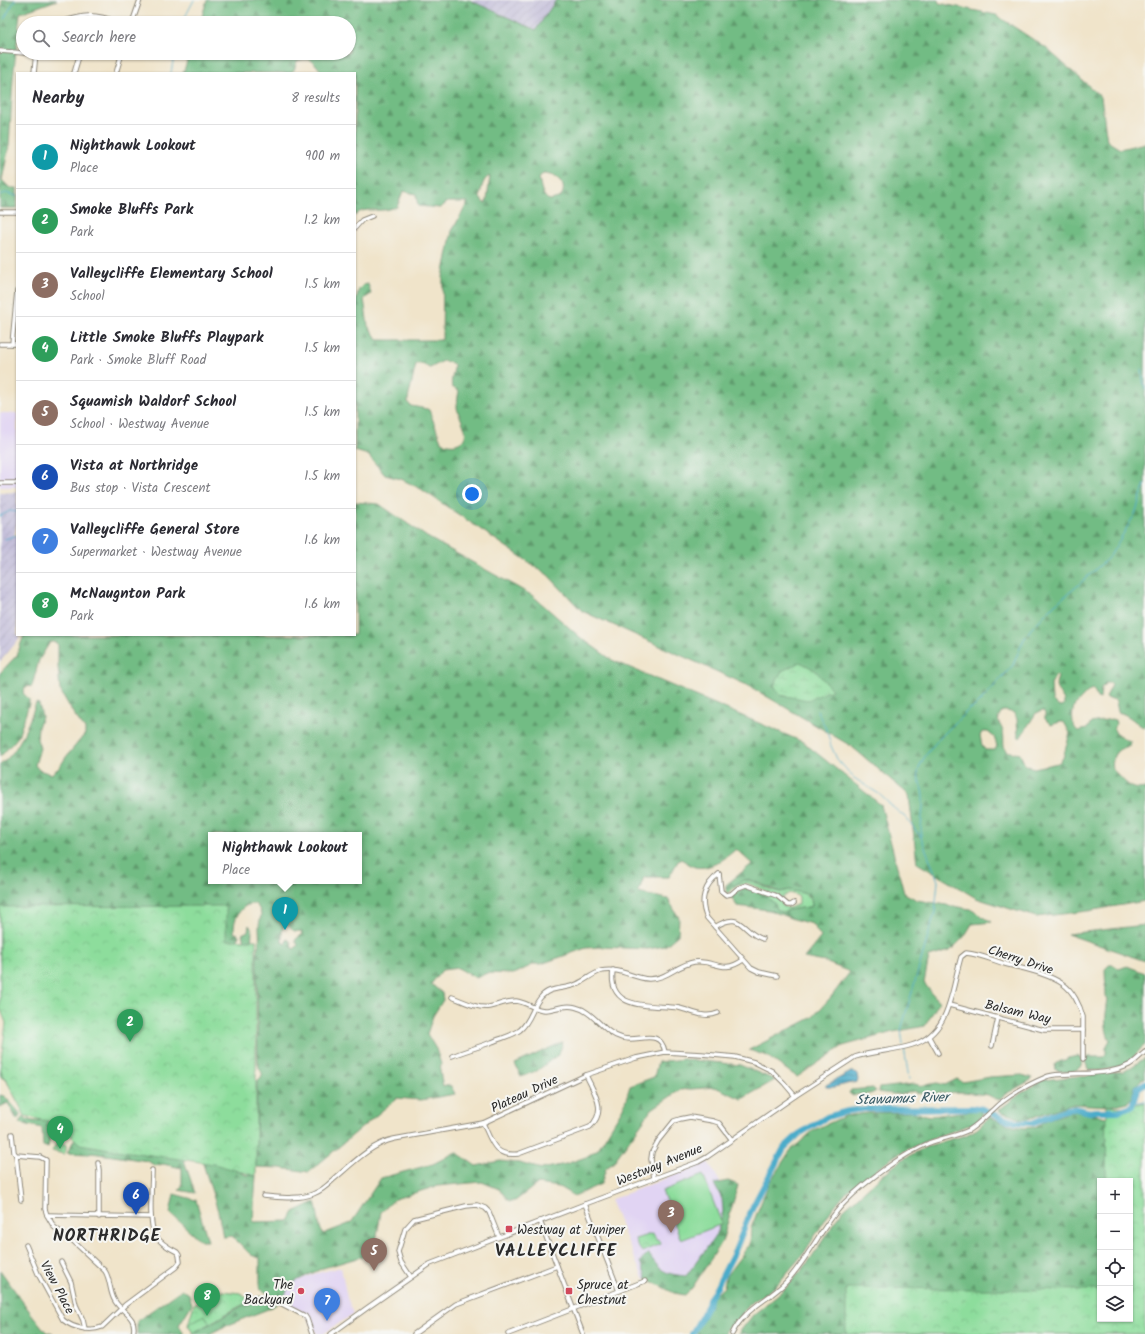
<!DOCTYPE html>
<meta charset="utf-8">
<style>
:root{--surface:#fff;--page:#f2f2f3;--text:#2b2b33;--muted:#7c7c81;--line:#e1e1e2;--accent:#db2777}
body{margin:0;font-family:Kalam,sans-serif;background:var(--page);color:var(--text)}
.controls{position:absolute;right:12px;bottom:12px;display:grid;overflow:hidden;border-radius:0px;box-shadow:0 1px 3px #0004}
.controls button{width:36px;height:36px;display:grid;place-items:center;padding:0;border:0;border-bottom:1px solid var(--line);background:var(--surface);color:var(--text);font:20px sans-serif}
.you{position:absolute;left:472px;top:494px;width:14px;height:14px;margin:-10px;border:3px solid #fff;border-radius:50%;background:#1a73e8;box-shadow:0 0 0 6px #1a73e833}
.badge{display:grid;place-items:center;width:26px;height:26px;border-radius:50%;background:var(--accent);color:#fff;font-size:13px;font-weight:700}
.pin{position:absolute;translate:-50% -33px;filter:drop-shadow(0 1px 2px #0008)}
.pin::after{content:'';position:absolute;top:21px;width:14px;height:12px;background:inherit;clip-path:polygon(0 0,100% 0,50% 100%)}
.popup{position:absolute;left:208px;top:832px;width:154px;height:52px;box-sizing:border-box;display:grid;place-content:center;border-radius:0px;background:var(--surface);filter:drop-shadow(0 1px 3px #0005);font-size:13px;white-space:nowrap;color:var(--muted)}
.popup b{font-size:15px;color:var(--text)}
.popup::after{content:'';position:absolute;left:50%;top:100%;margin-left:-8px;border:8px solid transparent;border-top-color:var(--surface)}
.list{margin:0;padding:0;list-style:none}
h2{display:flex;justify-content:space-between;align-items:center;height:52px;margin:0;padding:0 16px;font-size:17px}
h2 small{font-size:13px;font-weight:400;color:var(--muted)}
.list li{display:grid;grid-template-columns:26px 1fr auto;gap:12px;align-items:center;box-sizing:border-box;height:64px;padding:0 16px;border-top:1px solid var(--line)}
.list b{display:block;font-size:15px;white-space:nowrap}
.list p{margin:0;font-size:13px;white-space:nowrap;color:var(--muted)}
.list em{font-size:13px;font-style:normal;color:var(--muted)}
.icon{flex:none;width:22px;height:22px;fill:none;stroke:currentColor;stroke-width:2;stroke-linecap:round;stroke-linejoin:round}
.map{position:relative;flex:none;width:1145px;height:1334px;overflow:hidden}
.search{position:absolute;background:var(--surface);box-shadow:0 1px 3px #0004;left:16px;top:16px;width:340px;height:44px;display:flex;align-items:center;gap:10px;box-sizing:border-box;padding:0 14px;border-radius:22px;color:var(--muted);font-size:15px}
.panel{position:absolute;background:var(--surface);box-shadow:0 1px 3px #0004;left:16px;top:72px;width:340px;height:564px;border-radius:0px}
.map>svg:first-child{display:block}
</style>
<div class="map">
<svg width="1145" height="1334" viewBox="0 0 1145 1334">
<defs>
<pattern id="industrial-furrows" width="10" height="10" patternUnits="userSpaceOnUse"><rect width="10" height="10" fill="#c5c0da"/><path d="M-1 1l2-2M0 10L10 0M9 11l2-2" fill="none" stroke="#a9a5bb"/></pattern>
<pattern id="grass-tufts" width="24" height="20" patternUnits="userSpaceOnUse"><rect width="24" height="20" fill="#8ddd9c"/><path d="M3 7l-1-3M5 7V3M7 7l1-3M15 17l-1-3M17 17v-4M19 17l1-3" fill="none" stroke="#7abe87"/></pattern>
<pattern id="forest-firs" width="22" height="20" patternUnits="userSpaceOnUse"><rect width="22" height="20" fill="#72bc84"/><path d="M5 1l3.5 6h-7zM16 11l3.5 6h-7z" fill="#5e996c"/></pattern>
<pattern id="wetland-marsh" width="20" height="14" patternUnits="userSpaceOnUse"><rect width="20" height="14" fill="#8ddd9c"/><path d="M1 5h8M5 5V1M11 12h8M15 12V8" fill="none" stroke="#7abe87"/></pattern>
<pattern id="park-crowns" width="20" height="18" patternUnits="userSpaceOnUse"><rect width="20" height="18" fill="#8ddd9c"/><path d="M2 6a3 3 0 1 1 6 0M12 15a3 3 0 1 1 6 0" fill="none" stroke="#7abe87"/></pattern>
<pattern id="water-rules" width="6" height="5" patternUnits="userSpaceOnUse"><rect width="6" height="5" fill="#4bacca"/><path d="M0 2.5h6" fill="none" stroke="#3f8ca4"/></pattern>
</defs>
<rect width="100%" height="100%" fill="#f6f6f2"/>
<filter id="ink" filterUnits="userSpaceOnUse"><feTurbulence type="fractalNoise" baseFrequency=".025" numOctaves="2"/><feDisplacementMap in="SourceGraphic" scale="8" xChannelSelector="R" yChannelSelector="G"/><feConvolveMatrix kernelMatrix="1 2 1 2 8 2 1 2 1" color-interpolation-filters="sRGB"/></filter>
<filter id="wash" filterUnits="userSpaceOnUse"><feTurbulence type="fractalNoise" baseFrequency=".012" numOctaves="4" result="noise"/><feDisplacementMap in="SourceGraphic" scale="16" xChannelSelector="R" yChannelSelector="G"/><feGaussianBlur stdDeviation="0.9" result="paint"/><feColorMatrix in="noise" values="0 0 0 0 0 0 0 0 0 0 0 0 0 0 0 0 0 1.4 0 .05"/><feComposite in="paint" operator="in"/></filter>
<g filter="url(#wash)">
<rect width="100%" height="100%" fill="#f0e4ca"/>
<g fill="#e1d4f3">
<rect x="0" y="413" width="17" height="74"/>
<path d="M708,1162L723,1187L735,1198L701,1265L680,1290L643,1278L610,1200Z"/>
<path d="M341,1267L347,1298L353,1314L323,1334H318L303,1312L282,1301L290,1284L314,1274Z"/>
</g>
<g fill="url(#industrial-furrows)">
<path d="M469,0H556L536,30Z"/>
<path d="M17,492V522L14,536L17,537V635H19V639L0,662V493Z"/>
</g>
<path fill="url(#grass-tufts)" stroke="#5c8464" d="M744,880C757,880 768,891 780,892C783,892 786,890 789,890C799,890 813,895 812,906L809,907L788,910L784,913L778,910L775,907L742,889L732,898L731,897C736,892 740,887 748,887L779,899L784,907L789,908L799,904V897L796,895L789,893L782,898L747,883L737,886L728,893L726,890Z"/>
<g fill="url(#forest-firs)" stroke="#4e7458" fill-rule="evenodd">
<path d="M2,0H57L20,13L13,79L9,146L2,180L10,188H17V208H0V23Z"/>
<path d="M207,0H469L536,30L556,0H938L939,3L996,15L1046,48L1101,97L1107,141L1120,149L1145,143V728C1135,723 1130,715 1118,712L1116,701L1113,699H1109L1106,697L1112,685L1111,683H1106L1101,688L1100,699L1097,698L1095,692L1092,689C1087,691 1079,702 1074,706C1072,714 1071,726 1078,731L1087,729L1091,723L1111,719L1115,720L1116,724L1114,730L1118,736L1130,741V746C1115,749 1111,756 1113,770C1123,778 1129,792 1145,788V901L1088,911L1036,917L976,898L917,863L909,795L851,746L749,686L582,611L548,575L421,489L401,479L385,475L368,455L355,451V304L359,289L363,285L368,284L371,294L364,299L368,326L378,340H442L443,277L452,231L468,202H448L440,208L418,206L416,194L403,191L397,207C392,208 388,210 383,210C373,211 362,207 355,216V73H323C314,64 313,55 297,61L294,70L290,73H183L190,53H349V23H200ZM543,174C556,174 570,184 560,198C557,198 553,200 550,200C542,199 540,183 539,177ZM490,176L487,200L486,203H484L480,198C481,190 482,179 490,176ZM443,361L452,363L454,365C454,374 450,379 452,387L459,391C458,396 457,402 457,407C458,418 476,438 456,444C451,445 445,444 441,441L429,410L427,409L411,406L408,403V399L416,364L420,363L430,368ZM1056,675L1058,677C1053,689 1059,691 1064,700V705L1061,707L1058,706L1052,700L1051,684ZM1002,711H1007L1014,713L1017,719L1018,736L1020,738L1036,713L1043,711L1045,713V719L1051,725L1060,722H1064L1070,733L1063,758L1058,763L1034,768L1025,765L1020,754L1006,751C1002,744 1005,739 1003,732C1001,723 994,722 1002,711ZM982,732H988L994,737L997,746L995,750H985L982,745L980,736Z"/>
<path d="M355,502L379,504L427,537L533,596L581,638L612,660L803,742L881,805L904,893L917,900L970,909L992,922L972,924L964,937L950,951L929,957L924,983L939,1002L925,1026L893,1032L843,1046L797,1077L767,1056L749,1050L813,1017L831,997L850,972L825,962L804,958L821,937L812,924L793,919L769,910L737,906L732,898C735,895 739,890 744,889C750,887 769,897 773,902C775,904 776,907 778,910L784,913L788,910L809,907L812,906L811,899L807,894L789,890L780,892L751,880H744L726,890V885L752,864L736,849C726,858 711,870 695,867C690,865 686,862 681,859L678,861L669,877H644L638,893L668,899L679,918L678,935L665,946L648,949L601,947L586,948L541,964H535L513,974L487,973L476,978L458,968L442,970L431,984L442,993L443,1000L433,1016L427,1034L436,1049L441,1064L440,1072L443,1086H451L455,1094L421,1100L397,1098L309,1172L281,1168L256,1167L257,1082C268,1070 258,1075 258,1061C257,1034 258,1006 257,978C257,966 256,953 259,942C260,937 259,931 259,926C259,922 261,918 261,914C260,910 258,906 255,904C241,902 231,922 235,934L237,933L239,935L237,943L245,944L242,934L248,931L249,925L252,930L240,1163L242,1173L246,1175L256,1176L253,1222L289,1221L294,1212L315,1202C319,1213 317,1224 323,1234L351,1223L381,1178L433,1164L456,1152L476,1166L500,1161L519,1163L542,1169L566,1164L586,1157L598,1149L623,1108L630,1086L654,1077L658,1062L683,1059L740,1065L775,1080L742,1099L715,1087L680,1090L652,1109L612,1164L606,1168L601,1184L574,1196L559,1187L537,1184L515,1201H509L499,1189L482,1182L437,1186L395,1199L381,1212L374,1253L323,1268L290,1284L282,1301L260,1289V1258L251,1255L232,1236L223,1237L218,1211L198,1148L9,1085L0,1074L4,1058L17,1033L0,960V765C20,750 27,726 36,703L39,704L42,717L38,727L37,739L40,748L35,765L39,770L51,774L59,768L66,757L85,734V729L73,713L60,690L58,666V645L55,642H50L39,660L32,686L25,687L23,693L29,699V704L18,737L0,757V673L17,655L24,635H355ZM211,835H359V881H211ZM288,925C292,930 294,932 300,931L302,932L301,935L295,940L298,945L294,949L292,948C291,944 292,941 287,939L286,943L284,944L282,941V930L284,927Z"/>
<path d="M1145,925V961L1067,934Z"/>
<path d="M1109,965H1114L1119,969L1127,966L1145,973V1045C1138,1050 1134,1059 1127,1063C1117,1068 1098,1073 1088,1069L1085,1061L1087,1057H1103L1106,1054V1047L1110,1040C1103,1028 1106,1012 1108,999L1106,996L1105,969Z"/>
<path d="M563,1042L559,1054L538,1070L521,1077L515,1064Z"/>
<path d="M1078,1056L1082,1060V1065C1076,1073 1065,1073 1056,1070L1055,1064L1061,1061H1064L1068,1058Z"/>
<path d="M1145,1058V1078L1142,1079L1135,1086L1132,1097L1128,1102L1111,1106L1071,1104L1028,1119L1019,1118L1001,1112L999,1110L1020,1094L1043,1080L1125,1071Z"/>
<path d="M1022,1075L1032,1078L1031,1080L1004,1095L1000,1099H996L988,1095L963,1092L936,1093L927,1095L913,1091C901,1096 891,1094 878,1092L879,1088L915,1084L921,1086L937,1083L945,1085L957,1079L963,1082L989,1077Z"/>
<path d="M873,1088L876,1091C868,1097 861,1092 853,1096L849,1093L851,1090Z"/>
<path d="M0,1095L4,1096L21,1114L17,1120L8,1103L0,1107Z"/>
<path d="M978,1110L983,1114L976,1122L924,1142L896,1155L846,1192L832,1209L804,1253L776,1286L748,1305L736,1323L726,1329L725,1334H695L711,1299L724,1287L726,1276L750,1244L751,1228L769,1183L790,1151L814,1130L845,1116L869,1113L911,1112L931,1116Z"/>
<path d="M1074,1111L1107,1117L1134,1112L1145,1334H738L753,1315L788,1286L807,1264L843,1210L881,1176L903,1159L928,1146L966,1135L977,1129L989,1117L1013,1126L1025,1128L1035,1127L1048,1119ZM1100,1181H1130V1319H1100Z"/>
<path d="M23,1116C32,1124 38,1121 48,1118L50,1137L48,1148L43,1146L42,1128L19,1123Z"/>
<path d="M80,1135L182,1154L195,1193L179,1190L182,1187V1168L163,1164L155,1166L148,1161L92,1153L89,1154L67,1153L74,1140Z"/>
<path d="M728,1181L738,1185L722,1242L692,1288L685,1295L674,1293L647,1279L640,1262L648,1253C660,1271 664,1274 686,1276L717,1234L723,1211L722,1199L714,1184Z"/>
<path d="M174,1194L196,1200L208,1241H201L170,1213Z"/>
<path d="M0,1270L30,1312L46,1332L53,1334H0Z"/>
<path d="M182,1289L189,1294L192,1304L179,1325L184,1334H137V1321Z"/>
<path d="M260,1296L277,1304L268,1309L230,1324L209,1334H192Z"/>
</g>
<path fill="url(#wetland-marsh)" stroke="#5c8464" d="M800,662L815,670L832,690L808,700L780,695L774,685L782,671Z"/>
<g fill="url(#park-crowns)" stroke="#5c8464">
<path d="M226,906V940H256V1176L214,1164L109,1149L80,1144L58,1124L25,1116L0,1068L6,1023L0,1008V907Z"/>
<path d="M1145,1102V1334H846V1288L1100,1290V1319H1130V1181H1106L1107,1106L1125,1107Z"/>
<path d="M60,1142L66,1145V1150L64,1154L52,1151L57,1143Z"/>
<path d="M651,1234L654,1235L656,1240L659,1241L660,1244L642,1252L637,1245L635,1239Z"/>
<path d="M222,1291L240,1293L252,1300C231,1310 213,1322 193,1333L188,1325L194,1304Z"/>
</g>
<g fill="#8ddd9c" stroke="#5c8464">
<path d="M703,1175L722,1224L681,1240L662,1191Z"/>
<path d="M204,1315L210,1323L193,1333L188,1325Z"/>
</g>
<path fill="url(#water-rules)" stroke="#3b6c7a" d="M851,1072H855L857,1074L858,1080L857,1082L833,1087H826V1085Z"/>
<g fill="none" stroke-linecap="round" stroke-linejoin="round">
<g stroke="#4bacca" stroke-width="1">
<path d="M4,19L15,0"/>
<path d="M184,23V19L194,0"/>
<path d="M171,73L174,56L177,53"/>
<path d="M0,195L6,193L17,196"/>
<path d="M1142,369L1143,380L1145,390"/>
<path d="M0,516L10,511L17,512"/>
<path d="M5,539L17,535"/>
<path d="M817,711L827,731L831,746L837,759L854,778L879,794L895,809L906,818L921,837L938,881L935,912L901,1030L903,1045"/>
<path d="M921,837C920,823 924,810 923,797C923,789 918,781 918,773C920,753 955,724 969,709L974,707L987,694L1013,665L1023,641L1030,630L1055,604L1075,588L1110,556L1135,514L1145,484"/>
<path d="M904,1048L909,1079"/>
<path d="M1134,1103L1145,1101"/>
</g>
<path stroke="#4bacca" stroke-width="6" d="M692,1334L708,1305L709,1299L714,1292L735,1251L753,1206L784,1148L799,1134L827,1117L848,1111L864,1109L980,1108L1002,1118L1016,1122L1032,1123L1061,1111L1073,1108L1090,1112L1095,1111H1118L1132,1106L1138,1087L1145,1083"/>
</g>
</g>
<g filter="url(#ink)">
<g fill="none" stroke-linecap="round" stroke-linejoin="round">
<g stroke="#8e887a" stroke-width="5.5">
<g id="minor">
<path d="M58,23C84,14 94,13 120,23"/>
<path d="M90,23L91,16"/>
<path d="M132,23L140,0"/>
<path d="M0,51L36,54"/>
<path d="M34,73L36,53"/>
<path d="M74,73L80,53"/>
<path d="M116,73L122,53"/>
<path d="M0,212H17"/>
<path d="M355,228L362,220L372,216"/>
<path d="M0,344H17"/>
<path d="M12,344L17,291"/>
<path d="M0,483H17"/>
<path d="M719,874C704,885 699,901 707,918L751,968L759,972L777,976"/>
<path d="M719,874L721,891L726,895L731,894L738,888L746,885L777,896L788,905H791L794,903"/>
<path d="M715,927C743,909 741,933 763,939"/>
<path d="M613,970C607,1012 652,1004 679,1008C692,1011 704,1019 718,1013"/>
<path d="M452,997C463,1001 477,1009 489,1007C498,1005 507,1001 516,1001C526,1002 535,1010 545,1010C555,1010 563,1004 575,1007C594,1011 603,1033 622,1038C638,1043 660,1027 665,1052"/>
<path d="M949,1005L1044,1030H1083"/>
<path d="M929,1037L938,1053"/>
<path d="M992,1046L998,1018"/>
<path d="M452,1056C465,1051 479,1047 492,1042C501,1038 512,1036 520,1030C531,1021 532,1007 541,997C550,986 565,990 577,984C586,980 592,974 601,971C620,967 632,978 649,979C667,979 677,965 694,962C715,959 722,975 743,960"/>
<path d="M483,1123C492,1142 494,1157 518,1154L590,1127C608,1110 594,1093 586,1075"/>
<path d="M12,1134L14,1152L16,1155L40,1157L46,1160L45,1209L47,1215"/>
<path d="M16,1155L21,1200"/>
<path d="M98,1163L99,1170V1217"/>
<path d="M654,1178L651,1159L652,1152L658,1141L674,1121L680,1119L690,1117L713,1121L719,1123L732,1140"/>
<path d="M263,1196C279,1197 297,1200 313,1194C321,1191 327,1186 333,1180C351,1165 371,1144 394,1139L483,1123L586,1075L636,1058L665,1052L702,1054L735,1057L754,1062L772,1071L784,1083L795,1096"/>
<path d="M585,1204L619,1291"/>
<path d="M540,1221L583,1334"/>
<path d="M26,1245L39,1276L63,1320C73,1328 90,1332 102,1327L125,1305L176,1267L180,1262L179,1255L177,1252C169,1248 160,1243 155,1235C148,1222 152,1186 152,1170"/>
<path d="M61,1262L71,1282L76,1305L83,1320L85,1329"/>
<path d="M411,1277L401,1262L398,1252L405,1229L414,1219L466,1206L477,1205L485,1208L489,1212L499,1237"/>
<path d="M280,1303L305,1316L307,1319L312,1334"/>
<path d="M133,1334C138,1316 122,1313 115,1301C109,1292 111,1280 105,1271L73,1241L54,1227L47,1215L151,1217"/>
<path d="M331,1334L367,1308L430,1264L585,1204L698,1162L707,1157L795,1096L855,1057C874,1051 893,1051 912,1045C951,1033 951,990 961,957L966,953C978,954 990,959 1002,963C1022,969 1045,972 1063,984C1073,991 1080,1005 1083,1017V1059"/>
<path d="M414,1334L456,1304L557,1266"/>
<path d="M508,1334L645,1281"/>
<path d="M732,1334C744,1308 768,1301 786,1282C809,1258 822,1225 845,1202C866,1181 901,1155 929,1143C942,1138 957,1136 969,1130C980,1123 989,1113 999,1104C1013,1093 1029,1084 1046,1077C1052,1074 1062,1075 1069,1074C1089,1073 1111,1074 1129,1065C1135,1062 1140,1056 1145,1052"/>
</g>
</g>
<use href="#minor" stroke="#fff" stroke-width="3.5"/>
</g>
</g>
<g fill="#d1495b" stroke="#f6f6f2" stroke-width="1.5">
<rect x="505" y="1225" width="8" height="8" rx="2"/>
<circle cx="301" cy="1291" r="4"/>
<rect x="565" y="1287" width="8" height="8" rx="2"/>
</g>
<g text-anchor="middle" stroke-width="4" stroke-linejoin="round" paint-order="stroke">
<g font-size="13" fill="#2b2b2b" stroke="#f6f6f2">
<text transform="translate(1021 959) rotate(18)" y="5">Cherry Drive</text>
<text transform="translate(1018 1011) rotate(13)" y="5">Balsam Way</text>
<text transform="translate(524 1093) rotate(-25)" y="5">Plateau Drive</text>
<text transform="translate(659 1164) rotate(-22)" y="5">Westway Avenue</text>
<text transform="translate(58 1287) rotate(62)" y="5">View Place</text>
</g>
<g font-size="13" fill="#2b2b2b" stroke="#f6f6f2" text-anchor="start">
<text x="517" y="1234">Westway at Juniper</text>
<text x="293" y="1289" text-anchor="end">The<tspan x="293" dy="15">Backyard</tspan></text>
<text x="577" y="1289">Spruce at<tspan x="577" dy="15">Chestnut</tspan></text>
</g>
<g font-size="14" font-style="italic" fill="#365863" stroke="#f6f6f2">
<text transform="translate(902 1098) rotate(-2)" y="5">Stawamus River</text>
</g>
<g font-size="17" font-weight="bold" letter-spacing="1" fill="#2b2b2b" stroke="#f6f6f2">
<text x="107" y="1241">NORTHRIDGE</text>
<text x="556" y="1256">VALLEYCLIFFE</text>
</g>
</g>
</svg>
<div class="controls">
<button>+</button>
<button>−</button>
<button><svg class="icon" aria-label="locate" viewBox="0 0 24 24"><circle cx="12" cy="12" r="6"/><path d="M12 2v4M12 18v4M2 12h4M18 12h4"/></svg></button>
<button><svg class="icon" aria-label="layers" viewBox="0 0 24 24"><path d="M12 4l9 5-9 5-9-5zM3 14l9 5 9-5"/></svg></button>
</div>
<div class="you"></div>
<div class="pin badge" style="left:285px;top:930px;background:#0f9aa8">1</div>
<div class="popup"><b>Nighthawk Lookout</b>Place</div>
<div class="pin badge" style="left:130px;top:1042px;background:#2e9e5b">2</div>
<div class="pin badge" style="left:671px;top:1233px;background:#8d6e63">3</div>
<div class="pin badge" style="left:60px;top:1149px;background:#2e9e5b">4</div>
<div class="pin badge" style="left:374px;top:1271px;background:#8d6e63">5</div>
<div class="pin badge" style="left:136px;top:1215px;background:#1a4fb4">6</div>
<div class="pin badge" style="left:327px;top:1321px;background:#3f7fe0">7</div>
<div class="pin badge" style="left:207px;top:1316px;background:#2e9e5b">8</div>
<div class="search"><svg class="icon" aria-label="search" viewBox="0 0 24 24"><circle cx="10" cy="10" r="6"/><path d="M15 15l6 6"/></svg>Search here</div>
<section class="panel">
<h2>Nearby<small>8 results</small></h2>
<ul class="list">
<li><span class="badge" style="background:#0f9aa8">1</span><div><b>Nighthawk Lookout</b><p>Place</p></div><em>900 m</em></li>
<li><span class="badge" style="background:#2e9e5b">2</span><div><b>Smoke Bluffs Park</b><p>Park</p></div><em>1.2 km</em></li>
<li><span class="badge" style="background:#8d6e63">3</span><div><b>Valleycliffe Elementary School</b><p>School</p></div><em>1.5 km</em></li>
<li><span class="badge" style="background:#2e9e5b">4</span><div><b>Little Smoke Bluffs Playpark</b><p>Park · Smoke Bluff Road</p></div><em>1.5 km</em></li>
<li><span class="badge" style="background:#8d6e63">5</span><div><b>Squamish Waldorf School</b><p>School · Westway Avenue</p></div><em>1.5 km</em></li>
<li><span class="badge" style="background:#1a4fb4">6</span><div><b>Vista at Northridge</b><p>Bus stop · Vista Crescent</p></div><em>1.5 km</em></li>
<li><span class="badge" style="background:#3f7fe0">7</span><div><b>Valleycliffe General Store</b><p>Supermarket · Westway Avenue</p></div><em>1.6 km</em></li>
<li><span class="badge" style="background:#2e9e5b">8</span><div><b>McNaugnton Park</b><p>Park</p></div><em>1.6 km</em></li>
</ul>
</section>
</div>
